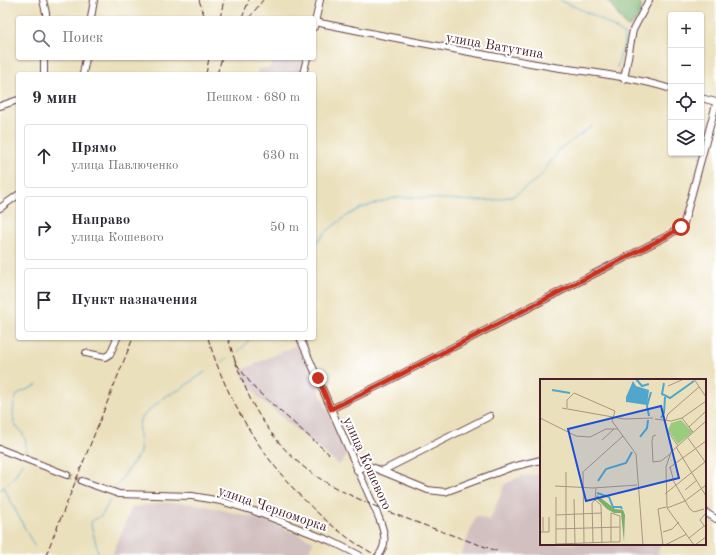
<!DOCTYPE html>
<html lang="ru">
<meta charset="utf-8">
<style>
:root{--surface:#fff;--page:#f7f7f7;--text:#2b2b33;--muted:#7c7c81;--line:#e1e1e2}
body{margin:0;font-family:"Old Standard TT",serif;background:var(--page);color:var(--text)}
.controls{position:absolute;right:12px;top:12px;display:grid;overflow:hidden;border-radius:4px;box-shadow:0 1px 3px #0004}
.controls button{width:36px;height:36px;display:grid;place-items:center;padding:0;border:0;border-bottom:1px solid var(--line);background:var(--surface);color:var(--text);font:20px sans-serif}
.stop{position:absolute;width:12px;height:12px;margin:-9px;border:3px solid #c8321e;border-radius:50%;background:#fff}
.stop.end{background:#c8321e;border-color:#fff;box-shadow:0 1px 4px #0008}
.list{margin:0;padding:0;list-style:none}
h2{display:flex;justify-content:space-between;align-items:center;height:52px;margin:0;padding:0 16px;font-size:17px}
h2 small{font-size:13px;font-weight:400;color:var(--muted)}
.list li{display:grid;grid-template-columns:26px 1fr auto;gap:12px;align-items:center;box-sizing:border-box;height:64px;margin:0 8px 8px;padding:0 8px;border:1px solid var(--line);border-radius:4px}
.list b{display:block;font-size:15px;white-space:nowrap}
.list p{margin:0;font-size:13px;white-space:nowrap;color:var(--muted)}
.list em{font-size:13px;font-style:normal;color:var(--muted)}
.icon{flex:none;width:22px;height:22px;fill:none;stroke:currentColor;stroke-width:2;stroke-linecap:round;stroke-linejoin:round}
.map{position:relative;flex:none;width:716px;height:555px;overflow:hidden}
.search{position:absolute;background:var(--surface);box-shadow:0 1px 3px #0004;left:16px;top:16px;width:300px;height:44px;display:flex;align-items:center;gap:10px;box-sizing:border-box;padding:0 14px;border-radius:4px;color:var(--muted);font-size:15px}
.panel{position:absolute;background:var(--surface);box-shadow:0 1px 3px #0004;left:16px;top:72px;width:300px;height:268px;border-radius:4px}
.map>svg:first-child{display:block}
</style>
<div class="map">
<svg width="716" height="555" viewBox="0 0 716 555">
<rect width="100%" height="100%" fill="#fff"/>
<filter id="ink" filterUnits="userSpaceOnUse"><feTurbulence type="fractalNoise" baseFrequency=".025" numOctaves="2"/><feDisplacementMap in="SourceGraphic" scale="8" xChannelSelector="R" yChannelSelector="G"/><feConvolveMatrix kernelMatrix="1 2 1 2 8 2 1 2 1" color-interpolation-filters="sRGB"/></filter>
<filter id="wash" filterUnits="userSpaceOnUse"><feTurbulence type="fractalNoise" baseFrequency=".012" numOctaves="4" result="noise"/><feDisplacementMap in="SourceGraphic" scale="16" xChannelSelector="R" yChannelSelector="G"/><feGaussianBlur stdDeviation="0.9" result="paint"/><feColorMatrix in="noise" values="0 0 0 0 0 0 0 0 0 0 0 0 0 0 0 0 0 1.4 0 .05"/><feComposite in="paint" operator="in"/></filter>
<g filter="url(#wash)">
<rect width="100%" height="100%" fill="#ebe0bc"/>
<g fill="#d2bfc0">
<path d="M273,58H303L299,74H257L258,69L270,68Z"/>
<path d="M299,344L347,456L339,465L259,398L240,371Z"/>
<path d="M541,474V544H661L657,555H461L476,516L490,520L505,484L522,476Z"/>
<path d="M165,503H192L261,519L314,541L306,555H112L132,507Z"/>
</g>
<path fill="#7ab06c" stroke="#62684c" d="M607,0H639L642,7L637,19L630,27L626,26Z"/>
<g fill="none" stroke-linecap="round" stroke-linejoin="round">
<g stroke="#50a6cc" stroke-width="1">
<path d="M560,0L599,18L624,34V43L617,68"/>
<path d="M314,245L328,230L345,217L361,208L394,198L410,197L476,201L496,200L515,195L540,177L559,150L592,126"/>
<path d="M238,352L245,345L250,338"/>
<path d="M221,362L228,358"/>
<path d="M25,453C28,440 24,433 14,424C13,416 12,399 19,393C25,390 32,388 37,385"/>
<path d="M4,488L34,546"/>
<path d="M115,488L140,453C141,441 136,430 141,418L164,397L179,390L205,372"/>
<path d="M0,490L14,478L22,463"/>
<path d="M99,555L91,525L92,521L102,515L110,500"/>
</g>
</g>
</g>
<g filter="url(#ink)">
<g fill="none" stroke-linecap="round" stroke-linejoin="round">
<path stroke="#cbb99f" stroke-width="6" stroke-dasharray="6 3" stroke-linecap="butt" d="M67,475L82,481"/>
<g stroke="#623c41" stroke-width="8">
<g id="minor">
<path d="M43,0L46,13V18"/>
<path d="M91,18L94,0"/>
<path d="M315,22C389,37 462,51 536,64C581,72 628,75 671,89"/>
<path d="M314,27L320,0"/>
<path d="M44,74V58"/>
<path d="M83,74L86,58"/>
<path d="M303,74L307,58"/>
<path d="M624,79L633,30L649,0"/>
<path d="M701,98L716,102"/>
<path d="M0,106L18,100"/>
<path d="M0,208L18,195"/>
<path d="M684,223L716,104"/>
<path d="M300,338L379,518C384,531 388,543 379,555"/>
<path d="M86,353L105,357L110,354L117,338"/>
<path d="M331,409L386,382L667,236L681,227"/>
<path d="M0,449L67,475"/>
<path d="M357,470L366,466L372,467L428,490L445,492L512,467L541,460"/>
<path d="M382,471L490,416"/>
<path d="M82,481L119,494L192,496L221,501L254,511L331,541L359,555"/>
<path d="M705,512L716,519"/>
</g>
</g>
<use href="#minor" stroke="#fff" stroke-width="6"/>
<g stroke="#4a1f2b" stroke-width="1" stroke-dasharray="6 3" stroke-linecap="butt">
<path d="M199,0L205,18"/>
<path d="M220,18L224,0"/>
<path d="M242,18L249,0"/>
<path d="M249,18L263,0"/>
<path d="M206,74L209,58"/>
<path d="M217,74L222,58"/>
<path d="M208,338C231,416 282,489 347,537C356,544 366,549 375,555"/>
<path d="M228,338L235,361L240,369L255,389L329,454"/>
<path d="M235,361C243,381 250,403 263,421C276,441 294,461 313,474C336,490 361,500 386,511C423,525 460,538 497,551"/>
<path d="M46,555L133,338"/>
</g>
</g>
</g>
<g fill="none" stroke-linecap="round" stroke-linejoin="round" filter="url(#ink)">
<path stroke="#c8321e" stroke-width="5" d="M318,378L331,409L386,382L667,236L681,227"/>
</g>
<g text-anchor="middle" stroke-width="4" stroke-linejoin="round" paint-order="stroke">
<g font-size="14" fill="#4a1f2b" stroke="#fff">
<text transform="translate(495 45) rotate(10)" y="5">улица Ватутина</text>
<text transform="translate(368 463) rotate(66)" y="5">улица Кошевого</text>
<text transform="translate(273 508) rotate(19)" y="5">улица Черноморка</text>
</g>
</g>
<g transform="translate(540 379)">
<rect width="166" height="166" fill="#ebe0bc"/>
<path d="M141,41L153,53L138,65L128,51L131,44Z" fill="#99cc7c"/>
<path d="M57,116L75,130L83,131L85,136L84,163L81,134H74L67,130L56,119Z" fill="#7ab06c"/>
<path d="M93,2L96,7L109,11L107,26L86,23V18Z" fill="#50a6cc"/>
<path fill="none" stroke="#50a6cc" stroke-width="2" d="M96,0L102,7L109,5M124,4L122,15L130,19L154,2M12,11L30,14M109,37L107,27L111,13M121,39L124,34L125,18M100,58L107,49L108,41M58,102L66,90L86,84L92,73M57,114L69,118L73,128H81L82,130"/>
<path fill="none" stroke="#ab9382" stroke-width="1" d="M154,0L166,18M128,7L144,0M22,29L84,40L113,39M27,29V21L34,14L75,32L72,42L96,75L103,166M0,39L36,57L50,58L66,50H78M142,39L153,53M115,40L131,42L142,39L166,22M126,41L128,35L159,8M149,48L166,32M127,51L138,67M116,56L113,57L112,62L113,83L121,82L130,75M148,59L166,84M62,61L74,50M136,68L166,117M130,88L134,103L150,130L154,133L164,130M129,89L166,62M43,92L44,164M44,92L83,57M15,107L53,109L97,106M56,109L55,121L61,126L62,164M145,111L157,101M125,115L166,82M16,118V165H18L71,163H80V137L71,134V163M34,120L35,165M127,129L145,122L166,106M166,134L160,141L166,149M16,136L62,134M3,138V153M16,150L80,148M0,153H9V138M123,153L132,150L139,143M149,159L164,147M53,164L52,124L55,121M26,165V93M123,166L118,130L126,128M125,166L147,155M154,166L127,129L126,88L131,73L166,42M155,166L166,158"/>
<path fill="#1d4ed8" fill-opacity="0.15" stroke="#1d4ed8" stroke-width="2" d="M121,27L139,99L46,122L28,50Z"/>
<rect width="166" height="166" fill="none" stroke="#4a1f2b" stroke-width="2"/>
</g>
</svg>
<div class="controls">
<button>+</button>
<button>−</button>
<button><svg class="icon" aria-label="locate" viewBox="0 0 24 24"><circle cx="12" cy="12" r="6"/><path d="M12 2v4M12 18v4M2 12h4M18 12h4"/></svg></button>
<button><svg class="icon" aria-label="layers" viewBox="0 0 24 24"><path d="M12 4l9 5-9 5-9-5zM3 14l9 5 9-5"/></svg></button>
</div>
<div class="stop" style="left:681px;top:227px"></div>
<div class="stop end" style="left:318px;top:378px"></div>
<div class="search"><svg class="icon" aria-label="search" viewBox="0 0 24 24"><circle cx="10" cy="10" r="6"/><path d="M15 15l6 6"/></svg>Поиск</div>
<section class="panel">
<h2>9 мин<small>Пешком · 680 m</small></h2>
<ul class="list">
<li><svg class="icon" aria-label="ahead" viewBox="0 0 24 24"><path d="M12 20V5M6 11l6-6 6 6"/></svg><div><b>Прямо</b><p>улица Павлюченко</p></div><em>630 m</em></li>
<li><svg class="icon" aria-label="right" viewBox="0 0 24 24"><path d="M7 20v-9h11M14 6l5 5-5 5"/></svg><div><b>Направо</b><p>улица Кошевого</p></div><em>50 m</em></li>
<li><svg class="icon" aria-label="arrive" viewBox="0 0 24 24"><path d="M6 21V4h12l-3 4 3 4H6"/></svg><div><b>Пункт назначения</b></div></li>
</ul>
</section>
</div>
